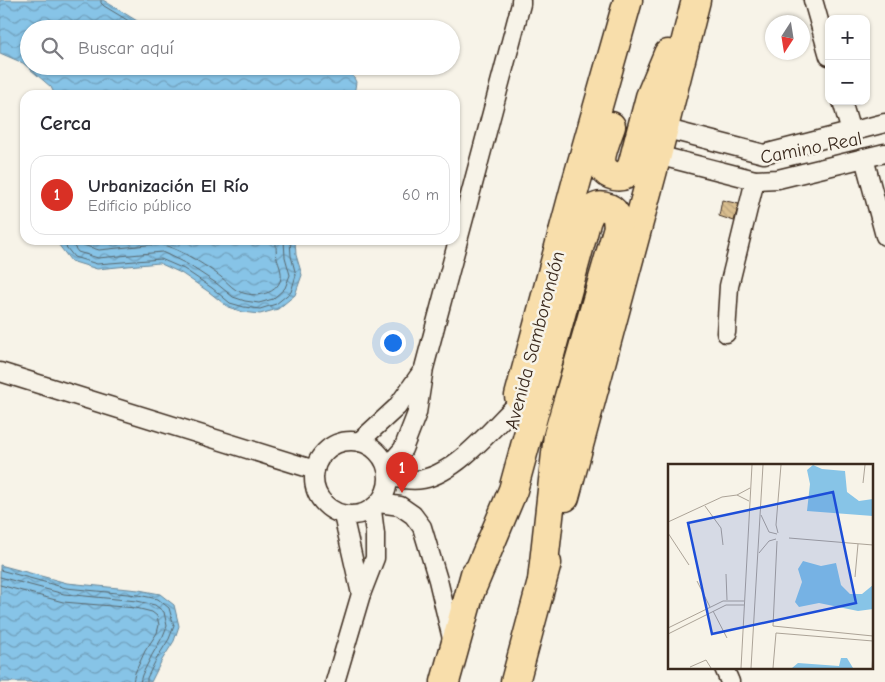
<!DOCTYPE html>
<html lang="es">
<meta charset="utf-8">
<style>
:root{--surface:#fff;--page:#f2f2f3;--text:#2b2b33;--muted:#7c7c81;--line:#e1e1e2;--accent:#d93025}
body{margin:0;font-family:"Comic Neue",sans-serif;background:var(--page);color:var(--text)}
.controls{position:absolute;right:15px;top:15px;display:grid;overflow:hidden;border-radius:10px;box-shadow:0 1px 4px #0004}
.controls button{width:45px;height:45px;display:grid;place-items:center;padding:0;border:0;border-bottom:1px solid var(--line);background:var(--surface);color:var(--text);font:25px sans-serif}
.compass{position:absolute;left:765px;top:15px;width:45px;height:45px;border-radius:50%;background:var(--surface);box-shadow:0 1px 4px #0004;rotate:192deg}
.you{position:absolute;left:392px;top:342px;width:18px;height:18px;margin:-12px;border:4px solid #fff;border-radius:50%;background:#1a73e8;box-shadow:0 0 0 8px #1a73e833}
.badge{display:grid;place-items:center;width:32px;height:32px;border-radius:50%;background:var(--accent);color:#fff;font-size:16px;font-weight:700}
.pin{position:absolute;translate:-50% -41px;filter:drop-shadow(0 1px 2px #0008)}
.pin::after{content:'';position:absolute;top:26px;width:18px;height:15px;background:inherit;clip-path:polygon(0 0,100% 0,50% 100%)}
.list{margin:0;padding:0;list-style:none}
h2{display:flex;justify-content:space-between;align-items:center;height:65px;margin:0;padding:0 20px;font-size:21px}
h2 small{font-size:16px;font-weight:400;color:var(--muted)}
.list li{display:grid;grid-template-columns:32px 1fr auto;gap:15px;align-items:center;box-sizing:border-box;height:80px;margin:0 10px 10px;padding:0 10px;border:1px solid var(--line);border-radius:15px}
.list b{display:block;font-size:19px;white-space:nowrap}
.list p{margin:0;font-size:16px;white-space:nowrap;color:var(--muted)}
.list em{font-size:16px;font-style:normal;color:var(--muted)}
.icon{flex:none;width:28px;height:28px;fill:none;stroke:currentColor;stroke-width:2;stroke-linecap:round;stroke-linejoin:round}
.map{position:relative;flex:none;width:885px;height:682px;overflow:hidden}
.search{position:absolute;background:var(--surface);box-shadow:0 1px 4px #0004;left:20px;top:20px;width:440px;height:55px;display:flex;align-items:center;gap:12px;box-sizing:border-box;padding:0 18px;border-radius:28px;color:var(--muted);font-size:19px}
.panel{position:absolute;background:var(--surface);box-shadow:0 1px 4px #0004;left:20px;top:90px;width:440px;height:155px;border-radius:15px}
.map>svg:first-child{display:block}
</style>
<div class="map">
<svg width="885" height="682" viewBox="0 0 885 682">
<defs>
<pattern id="water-waves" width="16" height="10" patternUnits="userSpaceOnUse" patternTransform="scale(1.25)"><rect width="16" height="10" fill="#87c4e7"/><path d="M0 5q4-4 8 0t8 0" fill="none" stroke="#709fbb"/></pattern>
<pattern id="building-back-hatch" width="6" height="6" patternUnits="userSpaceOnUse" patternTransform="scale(1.25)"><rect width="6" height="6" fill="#d9be8f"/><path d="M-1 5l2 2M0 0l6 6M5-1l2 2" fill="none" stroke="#bba37b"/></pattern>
</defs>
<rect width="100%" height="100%" fill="#f7f3e8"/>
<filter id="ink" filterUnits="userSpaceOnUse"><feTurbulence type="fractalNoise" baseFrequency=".02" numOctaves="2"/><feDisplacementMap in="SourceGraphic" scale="10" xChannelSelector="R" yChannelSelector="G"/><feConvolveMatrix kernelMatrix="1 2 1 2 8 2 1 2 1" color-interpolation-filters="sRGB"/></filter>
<g filter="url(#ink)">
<g fill="url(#water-waves)" stroke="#698697">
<path d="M0,0H103L142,24L156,29H29V66H348L356,82L354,95H55L51,87L23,63L0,53Z"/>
<path d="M58,240H295L296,255L302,275L295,295L278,309L260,314L243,312L228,307L209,292L181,273L159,263L97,269L71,261L58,244Z"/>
<path d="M0,565L67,583L139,590L160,594L174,605L179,626L174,641L162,660L151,682H0Z"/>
</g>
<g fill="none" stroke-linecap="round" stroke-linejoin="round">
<g stroke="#59686e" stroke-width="1">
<path d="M101,0V3L104,6L142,29"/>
<path d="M63,240V243L74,257L97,264L161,259L184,269L212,288L230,303L244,307L260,309L276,304L291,292L296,275L291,256L290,240"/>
<path d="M69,240L78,252L98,258L162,252L187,264L216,283L233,297L245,301L259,303L273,299L285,288L290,275L285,257L284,240"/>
<path d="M79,240L83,245L99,250L157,244C174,245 207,266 221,277C226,281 230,286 236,290C250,298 277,297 281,278C282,272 279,265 277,259C276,253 276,246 276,240"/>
<path d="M0,570L66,588L138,595L158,599L169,608L174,626L169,639L157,658L147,678V682"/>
<path d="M0,577L64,594L137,601L155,605L164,612L167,626L163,636L152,655L142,675L140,682"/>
<path d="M0,585L63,602L136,608L152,612L157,616L159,625L157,633L145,651L135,673L133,682"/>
</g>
</g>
<path fill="url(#building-back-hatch)" stroke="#3b2a1e" d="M722,200L739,204L734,221L719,216Z"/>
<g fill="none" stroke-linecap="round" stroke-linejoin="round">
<g stroke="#3b2a1e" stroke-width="21">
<g id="minor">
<path d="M813,0L829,56"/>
<path d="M842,101L851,132"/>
<path d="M663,128L764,154L885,123"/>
<path d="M657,155L755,180L778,179L885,153"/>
<path d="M864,158L885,236"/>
<path d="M726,333L729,286L755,180"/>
<path d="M0,372L315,470"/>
<circle cx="351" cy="478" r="37"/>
<path d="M359,442L397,407L421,373"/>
<path d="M387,467L403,449L417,413L424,368L521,4V0"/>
<path d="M389,477C400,479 412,481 423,479C457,472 493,428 517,404"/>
<path d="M379,503L400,506L413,515L422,527L438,580L453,643"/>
<path d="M343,515L361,594"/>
<path d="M724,668L730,682"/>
<path d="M335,682L361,594L375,558V534L372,510"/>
</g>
</g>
<g stroke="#3b2a1e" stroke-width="31">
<g id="trunk">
<path d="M611,126C608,135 599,156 602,165C605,174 616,179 625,175C628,173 630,169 632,166L650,97L668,54"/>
<path d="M519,396L577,180L628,0"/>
<path d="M565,497L657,155L696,0"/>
<path d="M471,590L513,490L587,219C589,216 589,214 591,211C598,203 611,206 616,215C618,219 617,223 618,227L558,435L542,581"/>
<path d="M445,682L475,574"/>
<path d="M515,682L547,563"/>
</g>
</g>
<use href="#minor" stroke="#f7f3e8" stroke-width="18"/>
<use href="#trunk" stroke="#f8deab" stroke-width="28"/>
</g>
</g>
<g text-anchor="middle" stroke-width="5" stroke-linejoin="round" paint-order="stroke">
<g font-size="19" fill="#3b2a1e" stroke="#f7f3e8">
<text transform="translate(811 147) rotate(-11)" y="7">Camino Real</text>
<text transform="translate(534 340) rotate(-75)" y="7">Avenida Samborondón</text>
</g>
</g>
<g transform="translate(668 464)">
<rect width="205" height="205" fill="#f7f3e8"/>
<path d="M145,1L154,5L177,7L179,28L191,37L205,35V52L139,47L142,20L139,6ZM135,97L153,102L168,99L173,121L182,130H194L205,121V145L190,147L151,139L131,143L127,138L134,118L130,105ZM173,194H179L185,204H124L130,199L171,202Z" fill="#87c4e7"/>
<path fill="none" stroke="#aca397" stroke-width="1" d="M195,19L197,1M81,37L69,31L82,24M37,42L53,64L55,81M93,51L101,68L109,70M0,58L54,33L69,31M0,69L21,101M110,69L108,61L113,1M121,74L205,81M109,77L105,162L205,172M91,89L101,77L108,75M58,110L59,136M187,113L190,80M29,117L42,143M45,147L59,174M0,164L55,137H76M0,170L58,141H76M22,203L38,196L43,204M73,204L84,1M83,204L95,1M105,204L108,169L205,177M204,204L205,188"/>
<path fill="#1d4ed8" fill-opacity="0.15" stroke="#1d4ed8" stroke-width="2.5" d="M165,28L188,139L44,170L20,59Z"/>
<rect width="205" height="205" fill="none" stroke="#3b2a1e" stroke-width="2.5"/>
</g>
</svg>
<div class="controls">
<button>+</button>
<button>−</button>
</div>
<svg class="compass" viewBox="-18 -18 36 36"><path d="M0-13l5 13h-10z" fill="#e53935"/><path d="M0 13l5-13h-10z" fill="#7c7c81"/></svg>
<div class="you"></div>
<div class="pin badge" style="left:402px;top:493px">1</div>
<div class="search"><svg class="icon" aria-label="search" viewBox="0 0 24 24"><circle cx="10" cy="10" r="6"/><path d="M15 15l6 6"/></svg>Buscar aquí</div>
<section class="panel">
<h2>Cerca<small></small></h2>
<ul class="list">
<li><span class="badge">1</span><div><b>Urbanización El Río</b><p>Edificio público</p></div><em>60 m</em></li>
</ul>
</section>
</div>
